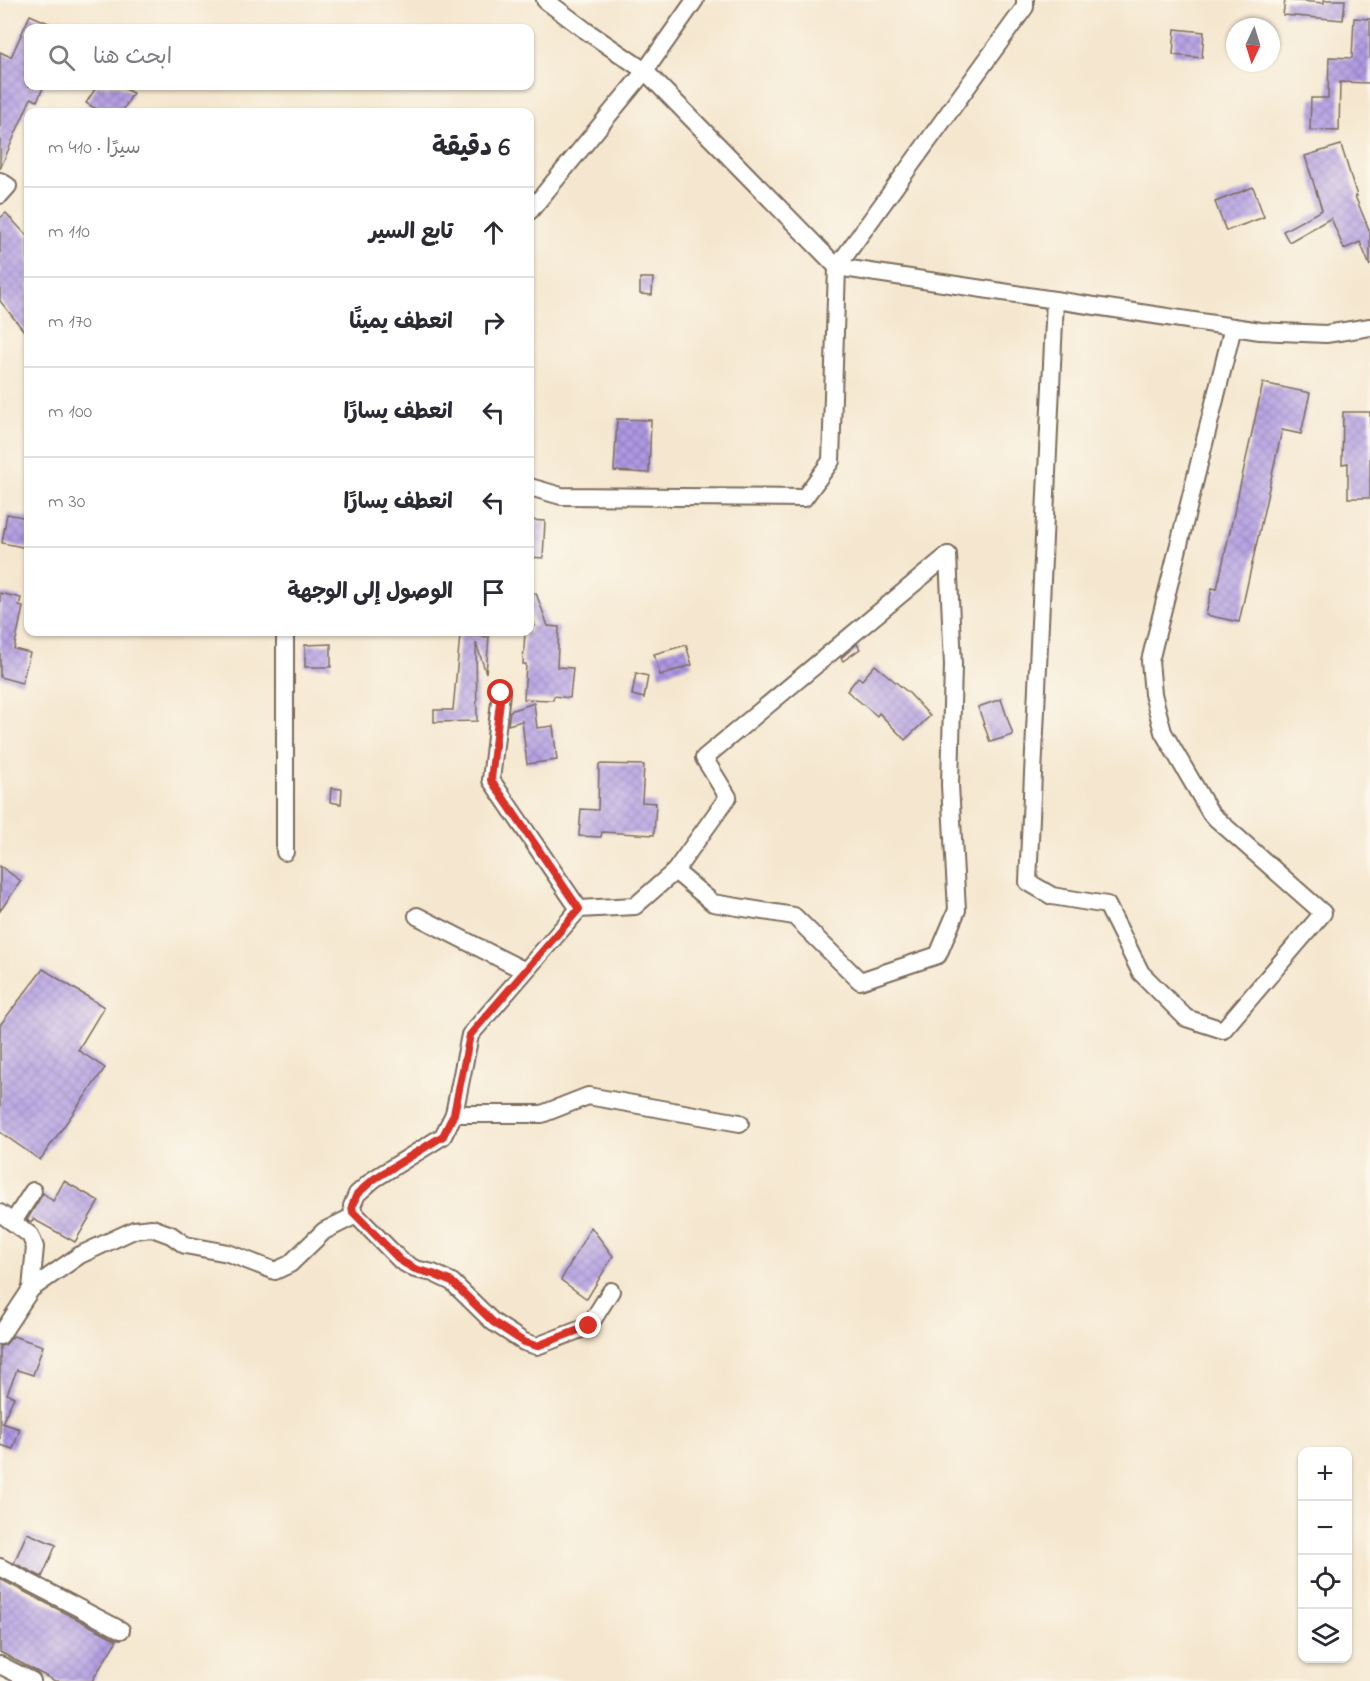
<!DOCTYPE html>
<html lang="ar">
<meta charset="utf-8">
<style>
:root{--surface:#fff;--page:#f7f7f7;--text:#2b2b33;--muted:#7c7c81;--line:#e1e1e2}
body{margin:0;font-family:"Indie Flower","Playpen Sans Arabic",sans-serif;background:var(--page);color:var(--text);direction:rtl}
.controls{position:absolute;right:18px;bottom:18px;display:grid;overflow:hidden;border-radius:12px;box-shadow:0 2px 4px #0004}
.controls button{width:54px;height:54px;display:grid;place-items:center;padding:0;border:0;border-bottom:2px solid var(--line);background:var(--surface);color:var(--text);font:30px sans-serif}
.compass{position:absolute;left:1226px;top:18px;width:54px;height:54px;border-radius:50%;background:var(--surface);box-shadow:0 2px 4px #0004;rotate:184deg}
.stop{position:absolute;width:18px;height:18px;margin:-14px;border:4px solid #d93025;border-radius:50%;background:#fff}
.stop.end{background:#d93025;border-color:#fff;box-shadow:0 2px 6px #0008}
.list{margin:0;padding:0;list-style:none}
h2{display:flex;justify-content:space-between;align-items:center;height:78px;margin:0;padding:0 24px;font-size:26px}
h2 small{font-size:20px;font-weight:400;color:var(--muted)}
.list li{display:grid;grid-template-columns:39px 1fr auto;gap:18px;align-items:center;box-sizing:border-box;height:90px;padding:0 24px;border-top:2px solid var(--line)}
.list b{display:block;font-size:22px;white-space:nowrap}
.list em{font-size:20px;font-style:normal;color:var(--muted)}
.icon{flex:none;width:33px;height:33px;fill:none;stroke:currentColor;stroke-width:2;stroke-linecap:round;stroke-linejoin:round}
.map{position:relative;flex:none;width:1370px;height:1681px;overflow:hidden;direction:ltr}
.search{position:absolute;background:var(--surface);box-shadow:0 2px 4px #0004;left:24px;top:24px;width:510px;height:66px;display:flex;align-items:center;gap:15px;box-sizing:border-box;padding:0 21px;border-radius:12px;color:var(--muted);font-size:22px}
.panel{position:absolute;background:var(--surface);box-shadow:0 2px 4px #0004;left:24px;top:108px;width:510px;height:528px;border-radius:12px;direction:rtl}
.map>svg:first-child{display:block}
</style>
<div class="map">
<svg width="1370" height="1681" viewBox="0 0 1370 1681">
<defs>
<pattern id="building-cross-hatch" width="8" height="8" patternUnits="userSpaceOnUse" patternTransform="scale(1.5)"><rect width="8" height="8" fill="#af99e3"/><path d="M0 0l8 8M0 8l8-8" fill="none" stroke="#907db7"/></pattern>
</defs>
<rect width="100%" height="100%" fill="#fbf7ec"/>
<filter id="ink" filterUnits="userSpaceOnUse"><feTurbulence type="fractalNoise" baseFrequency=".0167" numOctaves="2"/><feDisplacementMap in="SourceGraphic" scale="12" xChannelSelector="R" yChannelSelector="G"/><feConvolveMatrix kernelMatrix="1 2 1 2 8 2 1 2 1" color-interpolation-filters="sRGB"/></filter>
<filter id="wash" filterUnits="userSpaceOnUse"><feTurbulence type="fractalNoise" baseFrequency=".008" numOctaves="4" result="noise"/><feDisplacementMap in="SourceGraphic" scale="24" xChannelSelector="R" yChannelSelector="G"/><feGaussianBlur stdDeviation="1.35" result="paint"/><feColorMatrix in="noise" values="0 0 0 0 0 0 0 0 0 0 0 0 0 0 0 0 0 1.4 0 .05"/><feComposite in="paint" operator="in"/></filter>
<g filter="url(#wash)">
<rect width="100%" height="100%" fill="#f5e7cf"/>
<g id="blocks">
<g fill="url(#building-cross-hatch)">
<path d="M1285,0L1324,3V0H1345L1343,20L1283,15Z"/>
<path d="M30,15L60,28H28V86H44L37,101L31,98L0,169V52L11,57Z"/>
<path d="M1354,18L1370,19V83L1340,82L1339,131L1310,130L1311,98H1328L1329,57L1352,58Z"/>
<path d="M1175,29L1204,32L1202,58L1173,55Z"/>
<path d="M97,86H119L133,93L122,112H101L86,103Z"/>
<path d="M1341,145L1357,196H1355L1370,232V266L1360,242L1344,249L1331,218L1289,242L1283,231L1322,210L1305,156Z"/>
<path d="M1253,187L1264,217L1226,231L1215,202Z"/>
<path d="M6,213L28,237V336L0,301V218Z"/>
<path d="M640,278H653L652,295L640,294Z"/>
<path d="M1263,383L1310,393L1301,434L1282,430L1239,622L1206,615L1212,588L1217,589Z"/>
<path d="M1343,412H1370V498H1348V463L1342,464Z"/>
<path d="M617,419L651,420L649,473L614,471Z"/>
<path d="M7,514L28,518V548L2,543Z"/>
<path d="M530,520L545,521L543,558L530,557Z"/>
<path d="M0,593L21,598L19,606L23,607L14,649L30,653L22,683L0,677Z"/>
<path d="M536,593L548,626L559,627L557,667L573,668L570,698L554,696L553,700L524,699L526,664H523L525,632H530V626H535L530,609V595Z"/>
<path d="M460,635L489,637L486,673L476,643L477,721L434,722V710H453Z"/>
<path d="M331,644V667H305V645Z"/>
<path d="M857,644L860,649L843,661L841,658Z"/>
<path d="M686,645L692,665L660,675L654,654Z"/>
<path d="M875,665L910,694L930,716L905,740L879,713L877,716L847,691L858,677L862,680Z"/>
<path d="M636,673L648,676L644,698L632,695Z"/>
<path d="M1001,699L1013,735L990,742L978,707Z"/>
<path d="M534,703L537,728L553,726L557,760L527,764L522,721L508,725L510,711Z"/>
<path d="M599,764L644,765L642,802L656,803L654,835L602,832L601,837L579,836L581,809L598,810Z"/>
<path d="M331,788L342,789L341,804L330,802Z"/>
<path d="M0,866L21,881L0,911Z"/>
<path d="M43,969L104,1007L78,1050L105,1068L40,1160L0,1132V1025Z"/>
<path d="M64,1181L99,1201L75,1242L33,1219L31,1222L27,1220L43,1193L53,1201Z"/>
<path d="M591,1227L613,1256L587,1299L561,1280Z"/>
<path d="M13,1336L43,1346L33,1375L17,1370L7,1394L14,1397L2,1423L20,1429L13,1449L0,1445V1346L5,1345Z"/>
<path d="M27,1533L56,1545L42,1577L14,1563Z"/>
<path d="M0,1579L117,1640L92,1681H55L0,1652Z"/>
</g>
</g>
</g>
<g filter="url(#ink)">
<use href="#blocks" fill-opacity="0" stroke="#7c6c5c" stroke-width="1.5"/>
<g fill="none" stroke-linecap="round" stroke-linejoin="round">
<g stroke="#7c6c5c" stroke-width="20">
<g id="minor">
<path d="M545,0L585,30L645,71L837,267L1260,331L1326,334L1370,327"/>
<path d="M0,181L8,186L0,195"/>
<path d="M530,211L645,71L695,0"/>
<path d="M1055,300L1028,882L1052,896L1107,905L1141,973L1186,1018L1223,1030L1323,913L1211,814L1163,732L1153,694L1150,661L1233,327"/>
<path d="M530,487L561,496L804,498L831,461L837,267L1025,7V0"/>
<path d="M501,693L491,780L579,909"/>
<path d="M285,852V632"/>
<path d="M675,871L713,903L794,916L860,981L938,955L957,910L950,785L953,665L948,555"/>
<path d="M417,916L525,971"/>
<path d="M454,1114H542L588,1096L740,1123"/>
<path d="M353,1212L401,1261L415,1269L433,1273L452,1282L493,1322L524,1342L537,1346L589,1326L611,1291"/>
<path d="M0,1213L30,1235L35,1247L31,1289L0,1336"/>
<path d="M13,1222L33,1191"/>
<path d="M31,1289L80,1255L134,1230L152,1228L171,1235L185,1245L228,1253L275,1271L290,1264L324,1231L354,1216L352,1206L357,1194L374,1179L443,1136L454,1114L470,1035L579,909L635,906L675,871L728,797L704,758L948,555"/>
<path d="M0,1567L121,1630"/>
<path d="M0,1665L32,1681"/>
</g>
</g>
<use href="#minor" stroke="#fff" stroke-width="16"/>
</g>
</g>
<g fill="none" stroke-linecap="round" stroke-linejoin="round" filter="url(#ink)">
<path stroke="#d93025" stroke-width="8" d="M501,693L491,780L579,909L470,1035L454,1114L443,1136L374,1179L357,1194L352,1206L353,1212L401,1261L415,1269L433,1274L452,1282L493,1322L524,1342L537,1346L589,1326"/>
</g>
</svg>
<div class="controls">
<button>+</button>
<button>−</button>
<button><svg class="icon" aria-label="locate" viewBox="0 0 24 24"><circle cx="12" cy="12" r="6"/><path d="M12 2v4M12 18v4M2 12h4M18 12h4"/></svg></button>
<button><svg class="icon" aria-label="layers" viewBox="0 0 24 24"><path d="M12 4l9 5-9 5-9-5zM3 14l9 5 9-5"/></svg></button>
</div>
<svg class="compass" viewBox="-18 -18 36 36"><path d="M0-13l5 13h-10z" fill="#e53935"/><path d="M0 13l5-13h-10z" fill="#7c7c81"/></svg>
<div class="stop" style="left:501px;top:693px"></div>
<div class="stop end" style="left:589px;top:1326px"></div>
<div class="search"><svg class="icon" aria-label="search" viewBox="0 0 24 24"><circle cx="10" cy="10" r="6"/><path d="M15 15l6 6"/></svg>ابحث هنا</div>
<section class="panel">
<h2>6 دقيقة<small>سيرًا · 410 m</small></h2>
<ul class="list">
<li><svg class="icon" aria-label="ahead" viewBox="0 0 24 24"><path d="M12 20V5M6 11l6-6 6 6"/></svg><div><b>تابع السير</b></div><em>110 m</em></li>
<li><svg class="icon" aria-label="right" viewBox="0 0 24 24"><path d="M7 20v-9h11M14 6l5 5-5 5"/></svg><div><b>انعطف يمينًا</b></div><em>170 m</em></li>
<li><svg class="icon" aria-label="left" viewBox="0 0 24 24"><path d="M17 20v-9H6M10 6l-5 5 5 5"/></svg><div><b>انعطف يسارًا</b></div><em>100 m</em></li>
<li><svg class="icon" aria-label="left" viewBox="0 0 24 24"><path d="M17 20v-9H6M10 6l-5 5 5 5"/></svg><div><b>انعطف يسارًا</b></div><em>30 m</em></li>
<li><svg class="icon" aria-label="arrive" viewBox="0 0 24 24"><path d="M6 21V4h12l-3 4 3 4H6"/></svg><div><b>الوصول إلى الوجهة</b></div></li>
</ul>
</section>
</div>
